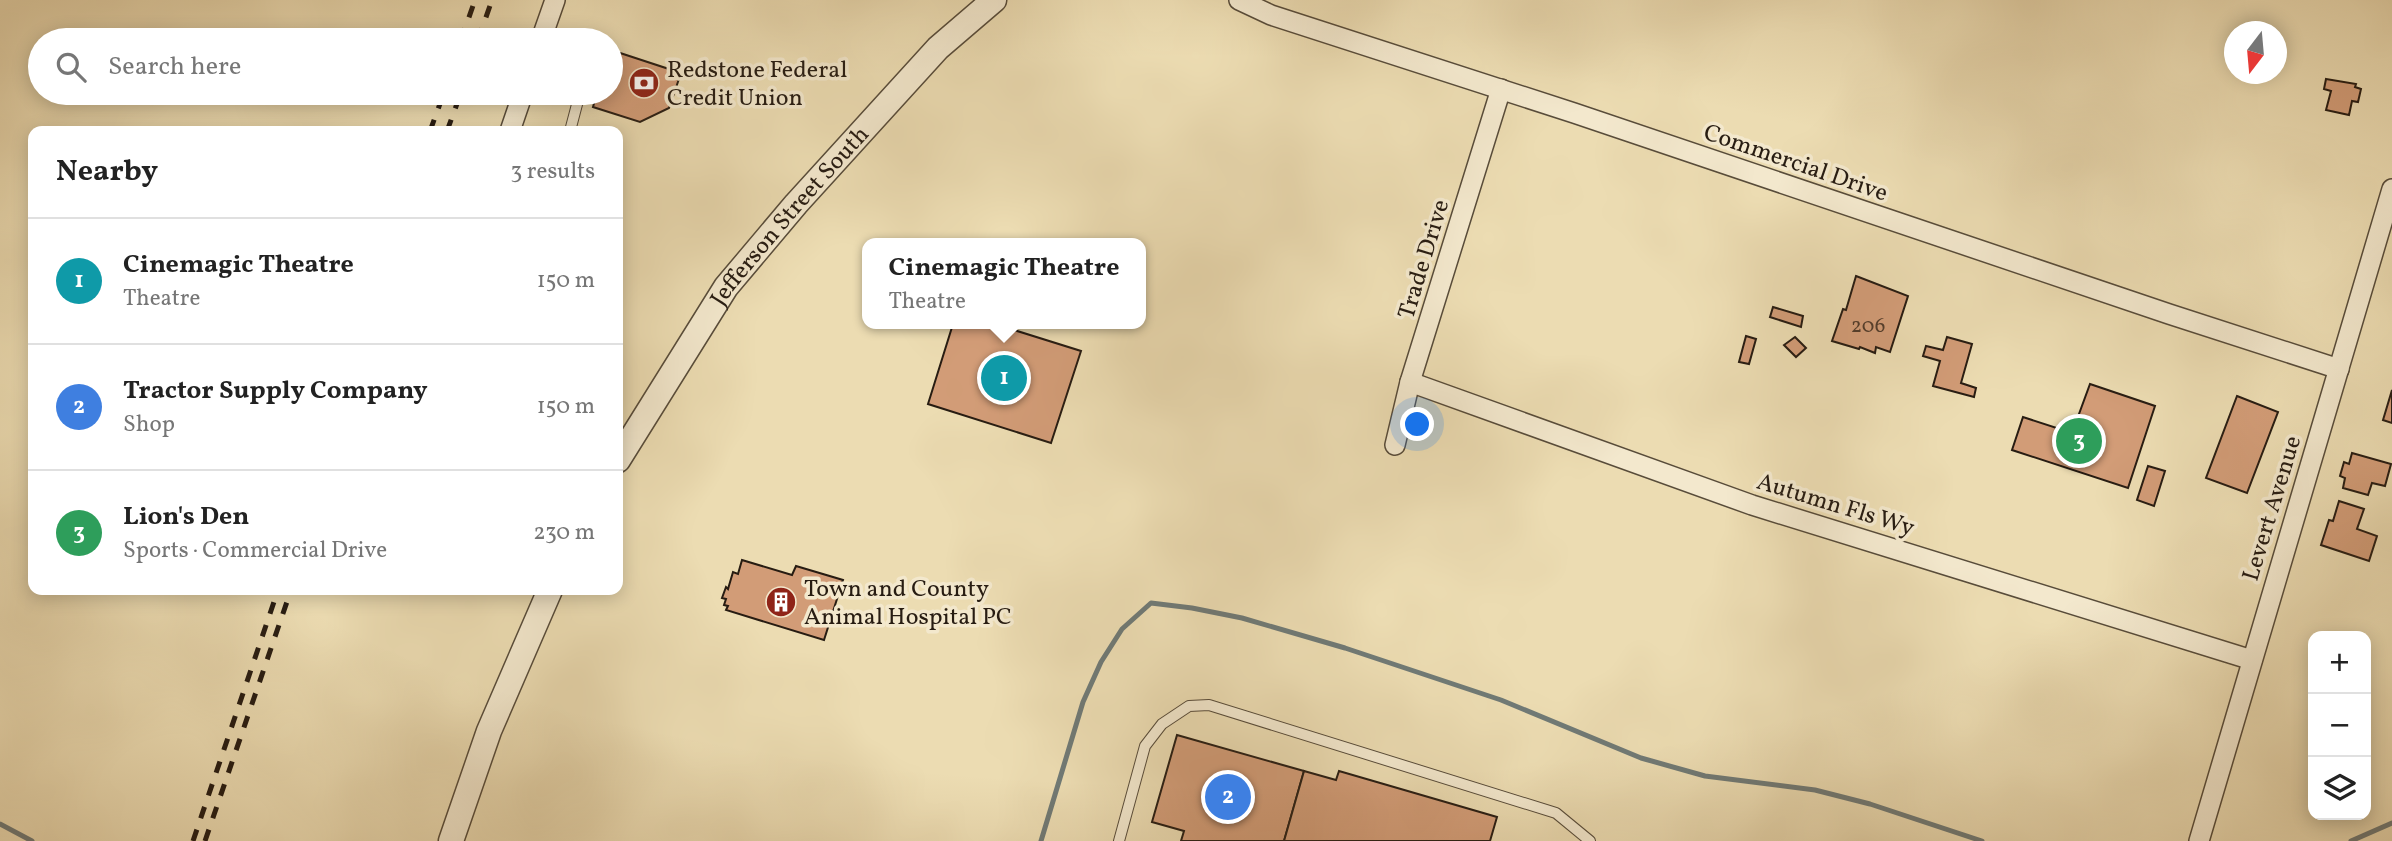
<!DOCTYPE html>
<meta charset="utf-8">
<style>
:root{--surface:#fff;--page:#f6f6f6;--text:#222;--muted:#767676;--line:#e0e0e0;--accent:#8f2418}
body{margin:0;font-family:Vollkorn,serif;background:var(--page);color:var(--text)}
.controls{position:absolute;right:21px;bottom:21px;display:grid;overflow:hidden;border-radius:14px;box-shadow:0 4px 18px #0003}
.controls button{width:63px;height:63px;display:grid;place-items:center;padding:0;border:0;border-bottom:2px solid var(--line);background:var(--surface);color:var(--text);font:35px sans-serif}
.compass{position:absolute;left:2224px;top:21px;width:63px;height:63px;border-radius:50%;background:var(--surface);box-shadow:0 4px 18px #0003;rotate:196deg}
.you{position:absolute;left:1418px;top:425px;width:24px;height:24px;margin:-18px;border:5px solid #fff;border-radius:50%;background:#1a73e8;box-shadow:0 0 0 10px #1a73e833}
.badge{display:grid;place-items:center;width:46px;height:46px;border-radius:50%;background:var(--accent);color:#fff;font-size:23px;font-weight:700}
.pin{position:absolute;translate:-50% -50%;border:4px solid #fff;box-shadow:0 2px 7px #0006}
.popup{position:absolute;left:862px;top:238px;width:284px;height:91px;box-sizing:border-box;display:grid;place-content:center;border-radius:14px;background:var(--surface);filter:drop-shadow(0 2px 5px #0005);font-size:23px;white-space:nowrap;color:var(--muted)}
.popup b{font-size:26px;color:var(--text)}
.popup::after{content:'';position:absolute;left:50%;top:100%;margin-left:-14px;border:14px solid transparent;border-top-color:var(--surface)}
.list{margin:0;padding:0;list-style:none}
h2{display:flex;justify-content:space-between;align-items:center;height:91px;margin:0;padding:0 28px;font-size:30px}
h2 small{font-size:23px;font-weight:400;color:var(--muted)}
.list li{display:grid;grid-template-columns:46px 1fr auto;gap:21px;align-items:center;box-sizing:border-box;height:126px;padding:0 28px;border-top:2px solid var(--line)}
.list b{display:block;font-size:26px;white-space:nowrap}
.list p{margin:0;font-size:23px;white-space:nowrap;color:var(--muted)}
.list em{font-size:23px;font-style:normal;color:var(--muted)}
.icon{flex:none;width:38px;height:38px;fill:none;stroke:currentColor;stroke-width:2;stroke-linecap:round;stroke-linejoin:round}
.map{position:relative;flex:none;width:2392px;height:841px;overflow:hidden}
.search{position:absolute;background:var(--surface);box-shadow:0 4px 18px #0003;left:28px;top:28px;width:595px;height:77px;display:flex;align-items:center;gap:18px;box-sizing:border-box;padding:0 24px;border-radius:38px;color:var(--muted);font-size:26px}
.panel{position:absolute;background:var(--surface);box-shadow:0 4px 18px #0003;left:28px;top:126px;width:595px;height:469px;border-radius:14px}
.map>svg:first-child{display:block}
</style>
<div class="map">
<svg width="2392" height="841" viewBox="0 0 2392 841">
<rect width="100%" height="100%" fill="#ecdcb2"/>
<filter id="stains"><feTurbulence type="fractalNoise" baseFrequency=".00286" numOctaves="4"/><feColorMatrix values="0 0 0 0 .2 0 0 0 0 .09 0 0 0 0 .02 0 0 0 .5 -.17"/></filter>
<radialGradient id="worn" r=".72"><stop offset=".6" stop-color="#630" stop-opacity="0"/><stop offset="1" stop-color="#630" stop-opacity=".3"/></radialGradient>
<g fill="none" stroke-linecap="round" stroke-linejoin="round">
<g stroke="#707a76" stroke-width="5">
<path d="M0,824L32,841"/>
<path d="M1041,841L1083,702L1101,662L1122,629L1151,603L1192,608L1242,618L1345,648L1501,700L1641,758L1705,776L1815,790L1870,804L1982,841"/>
<path d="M2351,841L2392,823"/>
</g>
</g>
<g fill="#d29c77" stroke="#271c12" stroke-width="2">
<path d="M611,50L681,73L669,108L640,122L593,107L597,93H611Z"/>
<path d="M2326,79L2356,84L2355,87L2361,89L2358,102L2352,101L2349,115L2326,110L2331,91L2324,89Z"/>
<path d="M1856,276L1908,296L1890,352L1876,347L1875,353L1860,347L1859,349L1832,341L1843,309L1846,310Z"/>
<path d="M1773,307L1803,316L1801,327L1770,317Z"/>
<path d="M953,324H995L1081,351L1051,443L928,404Z"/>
<path d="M1746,336L1756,339L1749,364L1739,362Z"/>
<path d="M1795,337L1806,348L1796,357L1784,345Z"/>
<path d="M1947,337L1972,344L1961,383L1976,388L1974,397L1933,386L1940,361L1923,356L1926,346L1943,350Z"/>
<path d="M2090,384L2155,406L2128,488L2012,450L2023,417L2072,433Z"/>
<path d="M2392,390V423L2383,420Z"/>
<path d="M2237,396L2278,412L2247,493L2206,478Z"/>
<path d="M2352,453L2391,464L2385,486L2372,483L2368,495L2343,488L2345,478L2340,476L2344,462L2349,464Z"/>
<path d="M2148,466L2165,471L2154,506L2137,500Z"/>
<path d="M2339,501L2364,509L2357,529L2377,536L2369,561L2321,545L2329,520L2333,521Z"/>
<path d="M742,560L792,575L796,566L843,580L824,640L726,610L728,606L724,605L726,599L722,598L726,587L728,589L733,572L738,574Z"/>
<path d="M1177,735L1304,771L1284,841H1181L1184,831L1152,822Z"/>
<path d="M1304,771L1336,780L1339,771L1497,817L1490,841H1284Z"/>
</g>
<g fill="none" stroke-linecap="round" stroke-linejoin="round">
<g stroke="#584c3a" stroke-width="12">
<g id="service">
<path d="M570,131L580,93"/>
<path d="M1119,841L1145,746L1162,724L1189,706L1209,705L1556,813L1590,841"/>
</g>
</g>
<g stroke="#584c3a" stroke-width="22">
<g id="minor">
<path d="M1239,0L1271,15L1574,113L2169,314L2339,369"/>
<path d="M541,40L555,0"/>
<path d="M510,131L523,93"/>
<path d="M1410,382L1752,505L2252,660"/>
<path d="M1395,445L1410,382L1501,89"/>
<path d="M2199,841L2392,189"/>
</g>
</g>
<g stroke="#584c3a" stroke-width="27">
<g id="tertiary">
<path id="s1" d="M618,460L726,287L796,204L938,48L994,0"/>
<path d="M451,841L489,731L550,590"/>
</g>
</g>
<use href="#service" stroke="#f3e8cd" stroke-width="10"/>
<use href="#minor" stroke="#f3e8cd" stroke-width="19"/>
<use href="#tertiary" stroke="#f3e8cd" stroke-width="24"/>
<g stroke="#271c12" stroke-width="5" stroke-dasharray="12 12" stroke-linecap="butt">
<path d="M461,40L475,0"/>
<path d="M478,40L492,0"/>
<path d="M430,131L444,93"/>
<path d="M447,131L461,93"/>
<path d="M193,841L278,590"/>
<path d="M205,841L291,590"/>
</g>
</g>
<defs>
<g id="bank-disc" transform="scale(1.575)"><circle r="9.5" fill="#8f2418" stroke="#f3e8cd"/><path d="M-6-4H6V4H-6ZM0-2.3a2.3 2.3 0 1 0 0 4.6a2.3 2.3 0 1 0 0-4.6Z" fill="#fff"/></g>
<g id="building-disc" transform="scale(1.575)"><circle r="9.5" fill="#8f2418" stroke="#f3e8cd"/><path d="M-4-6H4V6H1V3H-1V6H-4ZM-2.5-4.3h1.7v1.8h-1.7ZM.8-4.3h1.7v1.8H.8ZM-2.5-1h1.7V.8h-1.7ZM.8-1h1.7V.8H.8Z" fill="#fff"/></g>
</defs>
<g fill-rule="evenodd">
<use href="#bank-disc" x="644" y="83"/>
<use href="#building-disc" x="781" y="602"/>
</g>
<g text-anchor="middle" stroke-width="7" stroke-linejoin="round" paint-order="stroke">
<g font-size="21" fill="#523c2b">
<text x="1868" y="332">206</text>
</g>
<g font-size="24" fill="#271c12" stroke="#f3e8cd" text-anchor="start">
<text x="667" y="77">Redstone Federal<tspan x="667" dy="28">Credit Union</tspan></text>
<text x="804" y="596">Town and County<tspan x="804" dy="28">Animal Hospital PC</tspan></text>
</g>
<g font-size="24" fill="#271c12" stroke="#f3e8cd">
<text transform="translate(1796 162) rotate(19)" y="8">Commercial Drive</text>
<text dy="8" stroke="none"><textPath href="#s1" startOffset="299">Jefferson Street South</textPath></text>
<text transform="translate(1423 259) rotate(-73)" y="8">Trade Drive</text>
<text transform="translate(1836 504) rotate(17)" y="8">Autumn Fls Wy</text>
<text transform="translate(2271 508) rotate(-73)" y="8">Levert Avenue</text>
</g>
</g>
<rect width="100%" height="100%" filter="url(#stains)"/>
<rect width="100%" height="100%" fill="url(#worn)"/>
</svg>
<div class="controls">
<button>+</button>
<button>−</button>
<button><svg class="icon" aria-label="layers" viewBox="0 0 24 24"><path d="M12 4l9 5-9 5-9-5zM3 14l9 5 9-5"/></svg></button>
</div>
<svg class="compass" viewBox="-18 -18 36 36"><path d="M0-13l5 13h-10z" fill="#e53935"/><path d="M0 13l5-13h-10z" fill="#767676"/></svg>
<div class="you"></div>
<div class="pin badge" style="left:1004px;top:378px;background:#0f9aa8">1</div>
<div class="popup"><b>Cinemagic Theatre</b>Theatre</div>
<div class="pin badge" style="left:1228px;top:797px;background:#3f7fe0">2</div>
<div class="pin badge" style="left:2079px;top:441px;background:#2e9e5b">3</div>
<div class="search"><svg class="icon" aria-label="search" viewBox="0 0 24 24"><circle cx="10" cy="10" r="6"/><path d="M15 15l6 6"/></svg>Search here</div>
<section class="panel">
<h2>Nearby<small>3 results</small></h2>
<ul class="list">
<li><span class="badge" style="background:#0f9aa8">1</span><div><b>Cinemagic Theatre</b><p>Theatre</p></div><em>150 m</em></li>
<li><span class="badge" style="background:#3f7fe0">2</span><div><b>Tractor Supply Company</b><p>Shop</p></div><em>150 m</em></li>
<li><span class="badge" style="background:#2e9e5b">3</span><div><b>Lion's Den</b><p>Sports · Commercial Drive</p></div><em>230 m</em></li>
</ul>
</section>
</div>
